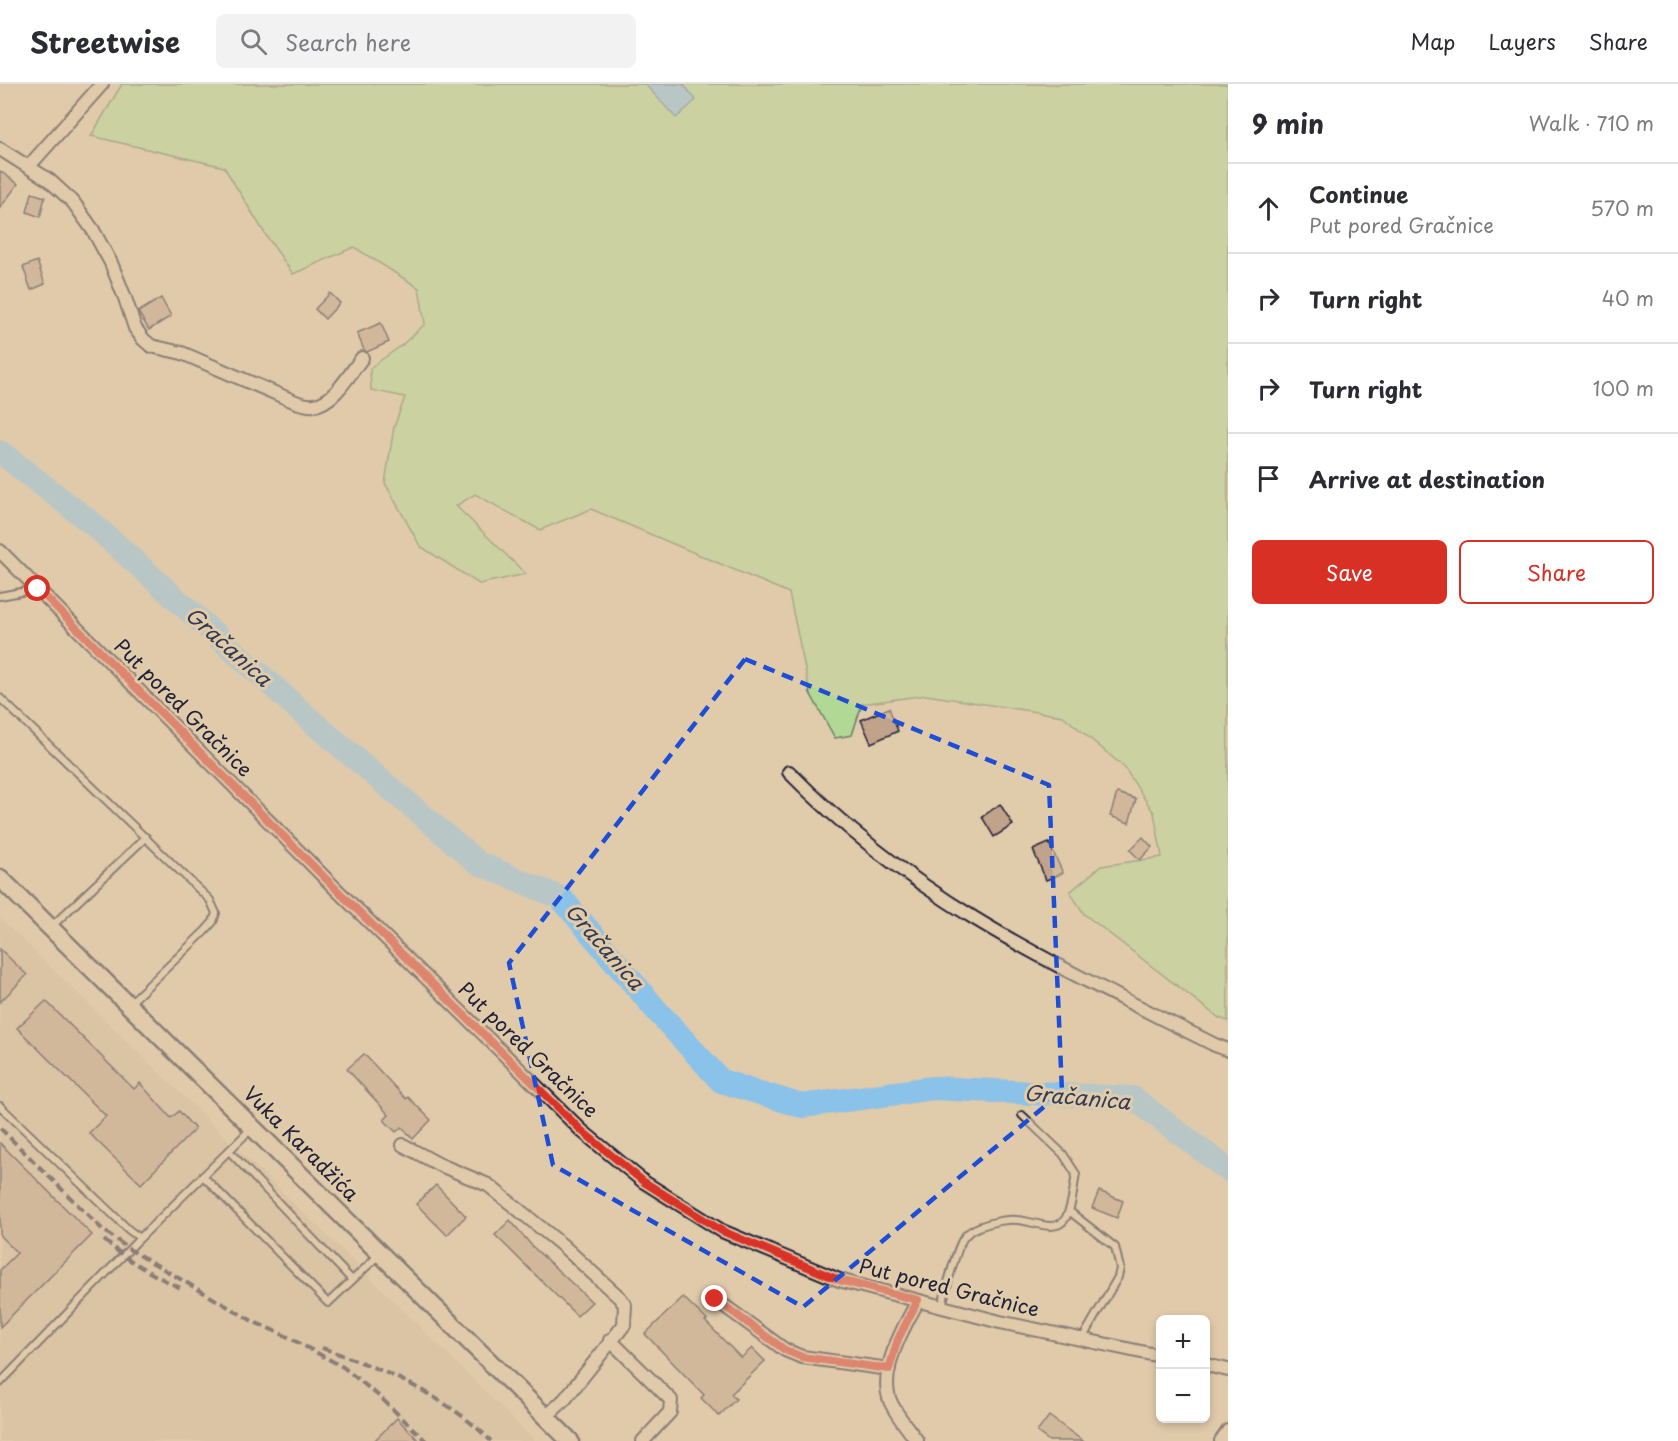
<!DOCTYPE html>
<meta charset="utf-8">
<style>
:root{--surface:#fff;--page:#f2f2f3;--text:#2b2b33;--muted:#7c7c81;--line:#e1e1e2;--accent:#d93025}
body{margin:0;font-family:"Playpen Sans",sans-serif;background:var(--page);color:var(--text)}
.controls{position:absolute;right:18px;bottom:18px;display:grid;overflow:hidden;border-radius:9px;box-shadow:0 3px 9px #0003}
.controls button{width:54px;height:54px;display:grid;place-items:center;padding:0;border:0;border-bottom:2px solid var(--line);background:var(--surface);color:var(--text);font:30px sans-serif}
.stop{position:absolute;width:18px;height:18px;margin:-14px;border:4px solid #d93025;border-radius:50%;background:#fff}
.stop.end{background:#d93025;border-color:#fff;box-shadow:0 2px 6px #0008}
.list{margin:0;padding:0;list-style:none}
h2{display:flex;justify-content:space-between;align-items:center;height:78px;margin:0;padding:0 24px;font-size:26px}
h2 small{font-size:20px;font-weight:400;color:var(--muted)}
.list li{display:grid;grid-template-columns:39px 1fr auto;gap:18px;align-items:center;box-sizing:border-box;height:90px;padding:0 24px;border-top:2px solid var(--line)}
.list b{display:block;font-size:22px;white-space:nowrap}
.list p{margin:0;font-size:20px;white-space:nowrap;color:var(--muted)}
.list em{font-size:20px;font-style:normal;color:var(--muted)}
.actions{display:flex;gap:12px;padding:18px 24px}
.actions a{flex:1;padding:14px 0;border:2px solid var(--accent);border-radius:9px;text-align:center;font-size:21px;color:var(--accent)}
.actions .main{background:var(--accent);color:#fff}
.icon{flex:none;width:33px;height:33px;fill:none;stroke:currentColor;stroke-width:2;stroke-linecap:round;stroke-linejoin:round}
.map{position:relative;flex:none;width:1228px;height:1357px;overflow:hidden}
header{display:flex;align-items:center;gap:36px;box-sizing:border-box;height:84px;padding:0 30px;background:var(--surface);border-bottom:2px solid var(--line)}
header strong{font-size:28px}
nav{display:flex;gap:33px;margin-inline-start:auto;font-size:21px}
.search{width:420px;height:54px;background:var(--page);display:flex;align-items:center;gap:15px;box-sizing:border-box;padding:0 21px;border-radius:9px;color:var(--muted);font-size:22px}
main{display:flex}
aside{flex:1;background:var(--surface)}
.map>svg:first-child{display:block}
</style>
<header>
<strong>Streetwise</strong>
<div class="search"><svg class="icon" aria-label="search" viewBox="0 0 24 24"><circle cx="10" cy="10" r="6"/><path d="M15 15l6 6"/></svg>Search here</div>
<nav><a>Map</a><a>Layers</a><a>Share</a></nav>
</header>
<main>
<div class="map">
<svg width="1228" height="1357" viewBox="0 0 1228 1357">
<rect width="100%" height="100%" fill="#e0cbaa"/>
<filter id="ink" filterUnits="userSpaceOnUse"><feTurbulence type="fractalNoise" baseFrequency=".0167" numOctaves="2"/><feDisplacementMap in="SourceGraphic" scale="12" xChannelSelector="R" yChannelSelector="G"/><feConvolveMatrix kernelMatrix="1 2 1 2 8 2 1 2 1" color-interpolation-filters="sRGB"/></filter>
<g filter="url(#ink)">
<path fill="#d3bc9e" d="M0,834L372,1195L535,1357H0Z"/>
<path fill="#b1d995" stroke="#6a7e68" stroke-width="1.5" d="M122,0H1228V937L1219,934L1084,830L1070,808L1101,782L1162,773L1154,729L1124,683L1063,632L926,611L862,620L852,651L835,654L810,609L789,509L591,425L540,446L475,410L456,422L526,490L479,500L420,462L385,399L394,343L405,313L371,306L370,284L402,261L425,240L419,204L354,163L293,190L267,153L224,83L91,52Z"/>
<path fill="#8bc2e9" stroke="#6182a3" stroke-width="1.5" d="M645,0H683L696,16L676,34Z"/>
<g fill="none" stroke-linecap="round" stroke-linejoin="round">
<path stroke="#8bc2e9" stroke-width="24" d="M0,368L94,441L308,634L478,779L561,814L658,928L721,997L802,1022L933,1004L1133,1014L1228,1086"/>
</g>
<g fill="#c1a28a" stroke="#22223b" stroke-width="1.5">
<path d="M0,87L18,100L0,124Z"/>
<path d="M32,109L45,113L40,133L27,128Z"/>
<path d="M37,177L45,200L31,206L23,183Z"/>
<path d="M330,209L340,219L325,235L315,225Z"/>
<path d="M161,214L171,232L149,246L138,228Z"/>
<path d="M381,239L389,258L367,268L364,266L357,249Z"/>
<path d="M889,624L898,647L871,659L861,636Z"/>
<path d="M1117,709L1136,715L1129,739L1110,732Z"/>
<path d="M1000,720L1013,741L994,753L982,733Z"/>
<path d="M1143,753L1152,763L1140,776L1130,766Z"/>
<path d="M1049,759L1063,789L1046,796L1033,766Z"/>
<path d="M0,865L27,891L0,918Z"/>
<path d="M46,917L134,1005L140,999L171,1034L179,1027L195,1045L141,1100L89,1049L106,1032L17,944Z"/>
<path d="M364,970L406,1015L408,1013L431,1036L413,1055L402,1043L396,1048L384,1036L389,1031L347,985Z"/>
<path d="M0,1059L92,1151L0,1243V1186L17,1169L0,1152Z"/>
<path d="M436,1101L466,1132L447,1151L416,1120Z"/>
<path d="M1099,1107L1123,1117L1117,1134L1092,1124Z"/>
<path d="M510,1136L532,1162L592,1218L577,1232L495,1151Z"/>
<path d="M683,1213L707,1236L705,1237L741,1274L752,1264L765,1277L731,1310L736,1315L719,1332L701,1314L704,1311L645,1250Z"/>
<path d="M1049,1332L1083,1357H1049L1037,1348Z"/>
<path d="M397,1334L419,1357H374Z"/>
</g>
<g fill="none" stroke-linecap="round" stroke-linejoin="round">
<g stroke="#22223b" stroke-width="10">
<g id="lane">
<path d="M0,512L37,505"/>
<path d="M0,614L210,816L216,829L213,838L205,847L129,920"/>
<path d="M51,843L146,753"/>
<path d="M0,1022L107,1125L129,1146L140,1154"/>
<path d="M229,1067L352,1196"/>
<path d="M203,1092L328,1219L379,1171"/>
<path d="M1069,1127L1115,1163L1120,1184L1118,1193L1082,1255"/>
<path d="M942,1222C946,1207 956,1162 965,1152C974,1141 1003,1135 1017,1136C1031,1136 1055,1150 1065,1135C1073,1123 1073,1104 1076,1090L1063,1070L1022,1031"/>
<path d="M0,1299L140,1154L251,1045"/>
</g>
</g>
<g stroke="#22223b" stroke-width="16">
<g id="street">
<path d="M0,65L49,96L73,118L93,146L111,179L125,214L135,244L143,255L151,262L182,269L291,316C298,319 306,322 314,321C334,319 350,289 362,274"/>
<path d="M29,82L102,0"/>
<path d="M0,467L337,806L582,1047L644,1098L722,1147L839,1196L1000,1238L1160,1272"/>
<path d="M789,688C844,744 907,793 974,834C1051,881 1134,920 1215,961L1228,966"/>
<path d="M403,1061L438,1080L488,1101L562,1161L620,1214L625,1221L624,1241L565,1315L546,1333"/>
<path d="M715,1215L785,1266L802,1273L889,1285"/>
<path d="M610,1256L671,1316L670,1328L643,1357"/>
<path d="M1206,1281L1228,1286"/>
<path d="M917,1357C908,1344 894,1329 889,1314C880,1284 904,1242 918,1217"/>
<path d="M1221,1357L1228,1347"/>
</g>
</g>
<g stroke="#22223b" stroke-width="21">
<path id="secondary" d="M0,794L570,1357"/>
</g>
<use href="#lane" stroke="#e0cbaa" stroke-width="6"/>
<use href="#street" stroke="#e0cbaa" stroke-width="12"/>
<use href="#secondary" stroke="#e0cbaa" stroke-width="16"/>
<g stroke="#22223b" stroke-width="4" stroke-dasharray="9 4.5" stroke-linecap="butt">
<path d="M0,1044L102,1145L129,1165L254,1238L284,1251L343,1283L380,1313L426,1357"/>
<path d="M104,1156C128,1177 154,1192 183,1205"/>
<path d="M322,1264C383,1285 445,1311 491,1357"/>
</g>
</g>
</g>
<g fill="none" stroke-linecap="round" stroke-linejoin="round" filter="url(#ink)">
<path stroke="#d93025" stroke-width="8" d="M38,505L337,806L582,1047L644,1098L722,1147L839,1196L918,1216L898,1255L889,1285L802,1273L785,1266L715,1215"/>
</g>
<path d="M0 0H1228V1357H0ZM745,575L1049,701L1062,1008L803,1223L553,1081L509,879Z" fill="#e0cbaa" fill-opacity=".55" fill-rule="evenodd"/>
<path fill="none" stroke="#1d4ed8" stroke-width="4.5" stroke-dasharray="12 8" stroke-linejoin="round" d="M745,575L1049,701L1062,1008L803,1223L553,1081L509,879Z"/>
<g text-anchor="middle" stroke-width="6" stroke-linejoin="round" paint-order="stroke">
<g font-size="20" fill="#22223b" stroke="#e0cbaa">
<text transform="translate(183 624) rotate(45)" y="7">Put pored Gračnice</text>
<text transform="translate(528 966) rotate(44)" y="7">Put pored Gračnice</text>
<text transform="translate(301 1060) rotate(45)" y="7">Vuka Karadžića</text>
<text transform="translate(949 1204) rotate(14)" y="7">Put pored Gračnice</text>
</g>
<g font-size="21" font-style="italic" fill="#323a55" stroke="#e0cbaa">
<text transform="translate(228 563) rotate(42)" y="7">Gračanica</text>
<text transform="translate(604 863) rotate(49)" y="7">Gračanica</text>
<text transform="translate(1077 1014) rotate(5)" y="7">Gračanica</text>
</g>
</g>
</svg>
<div class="controls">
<button>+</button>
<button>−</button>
</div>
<div class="stop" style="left:38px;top:505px"></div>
<div class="stop end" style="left:715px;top:1215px"></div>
</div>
<aside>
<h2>9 min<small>Walk · 710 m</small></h2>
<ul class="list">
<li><svg class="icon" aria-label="ahead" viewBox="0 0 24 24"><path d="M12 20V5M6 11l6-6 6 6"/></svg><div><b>Continue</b><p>Put pored Gračnice</p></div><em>570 m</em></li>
<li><svg class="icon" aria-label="right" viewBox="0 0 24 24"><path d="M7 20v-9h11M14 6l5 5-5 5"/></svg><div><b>Turn right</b></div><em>40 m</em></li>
<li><svg class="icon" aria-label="right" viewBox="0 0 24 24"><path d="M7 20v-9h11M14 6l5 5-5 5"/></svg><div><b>Turn right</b></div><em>100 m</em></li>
<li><svg class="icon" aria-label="arrive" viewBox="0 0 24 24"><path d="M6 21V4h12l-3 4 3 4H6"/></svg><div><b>Arrive at destination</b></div></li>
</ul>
<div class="actions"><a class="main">Save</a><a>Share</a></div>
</aside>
</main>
